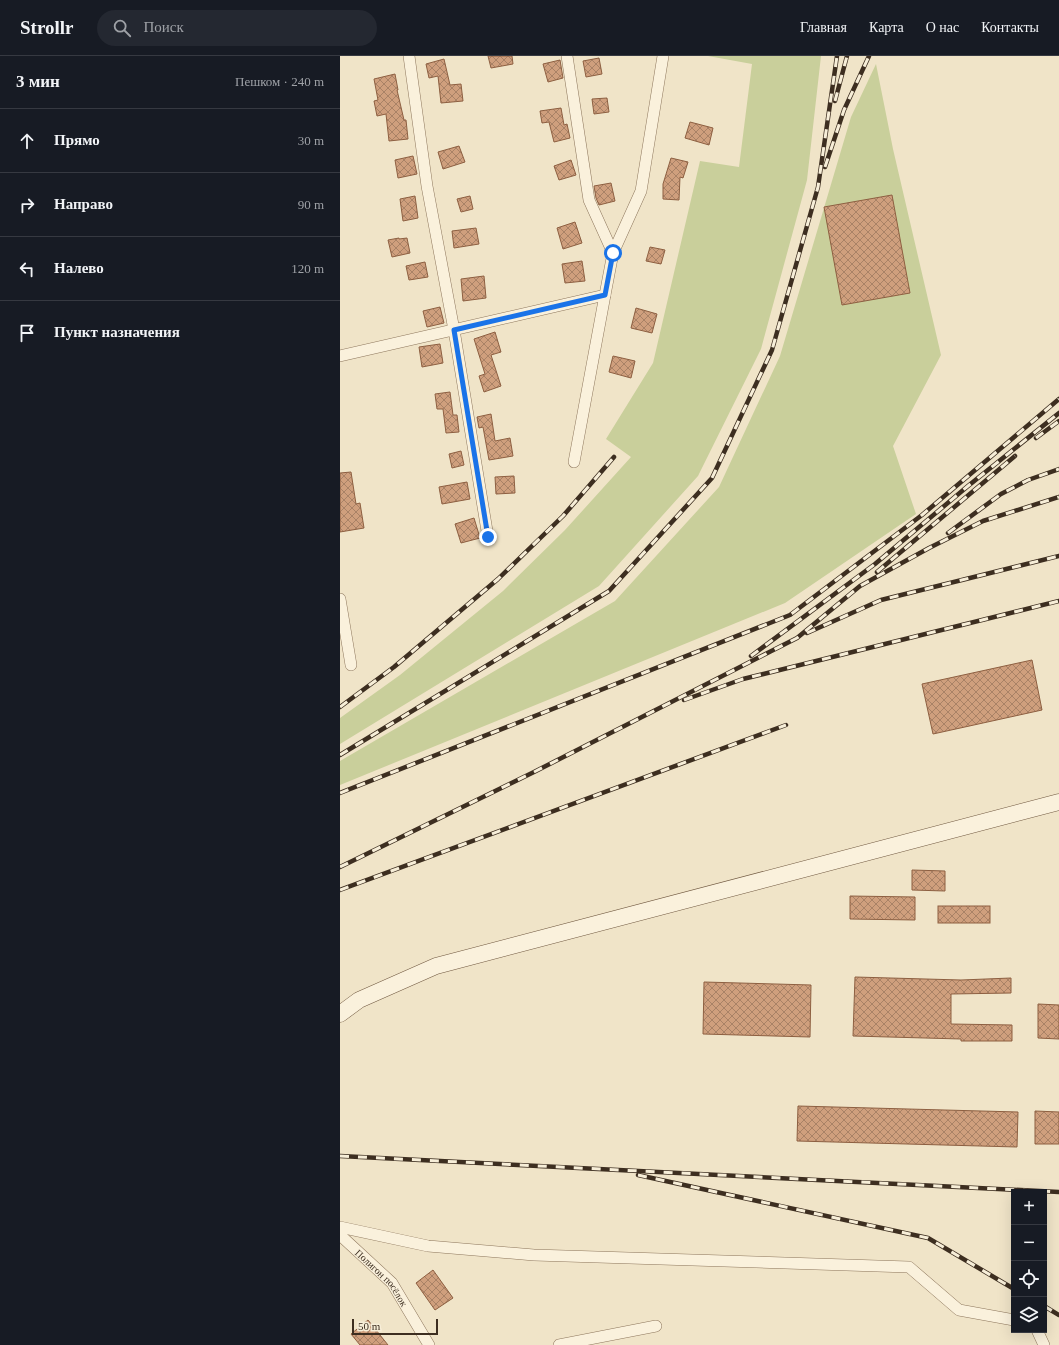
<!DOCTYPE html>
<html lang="ru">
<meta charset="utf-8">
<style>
:root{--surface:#171b24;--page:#242831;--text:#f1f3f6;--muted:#9ea1a6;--line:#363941}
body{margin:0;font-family:Georgia,serif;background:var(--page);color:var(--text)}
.controls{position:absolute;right:12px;bottom:12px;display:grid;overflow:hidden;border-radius:0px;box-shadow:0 4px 16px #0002}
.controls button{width:36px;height:36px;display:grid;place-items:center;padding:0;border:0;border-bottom:1px solid var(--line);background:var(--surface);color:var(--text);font:20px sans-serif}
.scale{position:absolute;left:12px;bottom:10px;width:86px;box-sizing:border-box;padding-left:4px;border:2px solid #3d2e20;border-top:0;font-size:11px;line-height:14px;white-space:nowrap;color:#3d2e20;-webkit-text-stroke:3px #f7eed8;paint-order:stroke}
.stop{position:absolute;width:12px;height:12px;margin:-9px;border:3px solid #1a73e8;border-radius:50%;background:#fff}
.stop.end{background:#1a73e8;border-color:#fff;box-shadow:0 1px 4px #0008}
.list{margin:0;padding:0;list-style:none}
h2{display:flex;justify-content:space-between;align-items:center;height:52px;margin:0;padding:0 16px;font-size:17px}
h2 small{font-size:13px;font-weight:400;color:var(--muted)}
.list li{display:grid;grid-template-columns:26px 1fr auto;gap:12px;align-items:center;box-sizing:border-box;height:64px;padding:0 16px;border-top:1px solid var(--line)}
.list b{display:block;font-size:15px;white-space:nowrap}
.list em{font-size:13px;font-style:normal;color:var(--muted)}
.icon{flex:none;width:22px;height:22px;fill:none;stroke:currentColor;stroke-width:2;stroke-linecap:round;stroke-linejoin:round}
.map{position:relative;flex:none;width:719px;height:1289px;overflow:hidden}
header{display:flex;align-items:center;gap:24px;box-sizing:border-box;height:56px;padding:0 20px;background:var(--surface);border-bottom:1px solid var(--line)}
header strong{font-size:19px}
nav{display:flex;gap:22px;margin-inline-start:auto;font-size:14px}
.search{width:280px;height:36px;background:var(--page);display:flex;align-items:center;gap:10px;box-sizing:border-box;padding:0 14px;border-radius:22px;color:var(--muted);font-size:15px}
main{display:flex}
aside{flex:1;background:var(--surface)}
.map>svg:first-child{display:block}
</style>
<header>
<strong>Strollr</strong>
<div class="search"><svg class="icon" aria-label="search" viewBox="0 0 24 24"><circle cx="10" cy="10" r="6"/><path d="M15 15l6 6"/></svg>Поиск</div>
<nav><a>Главная</a><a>Карта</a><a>О нас</a><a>Контакты</a></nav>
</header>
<main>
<aside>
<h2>3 мин<small>Пешком · 240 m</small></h2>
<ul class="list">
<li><svg class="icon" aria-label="ahead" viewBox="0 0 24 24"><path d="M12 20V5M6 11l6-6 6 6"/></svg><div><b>Прямо</b></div><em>30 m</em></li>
<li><svg class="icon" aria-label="right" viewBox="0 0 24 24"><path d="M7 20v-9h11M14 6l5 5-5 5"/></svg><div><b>Направо</b></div><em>90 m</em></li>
<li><svg class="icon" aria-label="left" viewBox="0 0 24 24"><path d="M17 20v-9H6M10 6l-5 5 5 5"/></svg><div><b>Налево</b></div><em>120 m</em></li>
<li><svg class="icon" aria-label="arrive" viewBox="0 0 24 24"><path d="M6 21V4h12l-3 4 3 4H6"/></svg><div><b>Пункт назначения</b></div></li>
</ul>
</aside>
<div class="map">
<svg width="719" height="1289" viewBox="0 0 719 1289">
<defs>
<pattern id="building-cross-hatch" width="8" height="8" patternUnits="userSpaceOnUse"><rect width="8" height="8" fill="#cf9f7d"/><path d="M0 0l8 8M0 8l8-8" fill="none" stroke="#a98266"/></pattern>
</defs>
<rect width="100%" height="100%" fill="#f0e4c8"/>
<g fill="#c9cf9b">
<path d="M368,0H481L467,124L421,293L358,420L259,530L0,688V662L60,619L163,535L225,474L291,401L266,383L313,307L360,105L399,111L412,8Z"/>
<path d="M536,8L553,93L601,299L553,390L576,458L445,547L0,729V705L275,545L379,431L440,300L511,61Z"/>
</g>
<g fill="url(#building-cross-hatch)" stroke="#8d5f41">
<path d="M148,0H172L173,8L151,12Z"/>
<path d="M259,2L262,18L246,21L243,5Z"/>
<path d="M104,3L110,29L121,28L123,45L101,47L98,20L89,22L86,8Z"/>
<path d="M220,4L223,22L208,26L203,8Z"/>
<path d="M55,18L58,34H57L64,64H66L68,83L49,85L46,58L37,60L34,45L38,44L34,23Z"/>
<path d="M267,42L269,56L254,58L252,43Z"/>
<path d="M221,52L224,69L227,68L230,82L214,86L209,66L202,67L200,55Z"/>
<path d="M350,66L373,72L369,89L345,82Z"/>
<path d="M119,90L125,106L103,113L98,96Z"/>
<path d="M73,100L77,118L58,122L55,104Z"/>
<path d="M331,102L348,106L343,122L340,121L339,144L323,143V128Z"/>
<path d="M231,104L236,119L219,124L214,110Z"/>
<path d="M271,127L275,145L259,149L256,142L254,130Z"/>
<path d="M552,139L570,237L502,249L484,151Z"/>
<path d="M75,140L78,162L63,165L60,143Z"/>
<path d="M130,140L133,153L121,156L117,143Z"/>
<path d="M235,166L242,187L223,193L217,172Z"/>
<path d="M136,172L139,188L114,192L112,175Z"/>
<path d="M59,182V183L67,182L70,197L52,201L48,184Z"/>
<path d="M310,191L325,194L321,208L306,205Z"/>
<path d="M242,205L245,225L225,227L222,208Z"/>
<path d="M85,206L88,221L69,224L66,210Z"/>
<path d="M144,220L146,242L123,245L121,223Z"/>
<path d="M100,251L104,267L87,271L83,255Z"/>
<path d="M296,252L317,258L312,277L291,272Z"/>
<path d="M155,276L161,296L151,299L161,330L144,336L139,320L145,318L134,283Z"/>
<path d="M100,288L103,307L82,311L79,291Z"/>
<path d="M273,300L295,305L291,322L269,316Z"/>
<path d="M110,336L113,359H117L119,376L106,377L103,353H97L95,338Z"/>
<path d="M151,358L155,385L170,382L173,400L149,404L143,371L139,372L137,361Z"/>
<path d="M121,395L124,409L112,412L109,398Z"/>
<path d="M11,416L16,448L20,447L24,472L0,476V417Z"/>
<path d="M174,420L175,437L156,438L155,421Z"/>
<path d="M127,426L130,443L102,448L99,431Z"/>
<path d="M134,462L140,482L121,487L115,468Z"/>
<path d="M692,604L702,654L593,678L582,628Z"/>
<path d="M572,814L605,815V835L572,834Z"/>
<path d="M510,840L575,841V864L510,863Z"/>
<rect x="598" y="850" width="52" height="17"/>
<path d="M515,921L621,924L671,922V937L611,938V968L672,969V985H621V983L513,980Z"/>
<path d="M364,926L471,929L470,981L363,978Z"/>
<path d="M698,948L719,949V983L698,982Z"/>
<path d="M458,1050L678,1056L677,1091L457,1085Z"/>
<path d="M695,1055L719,1056V1088H695Z"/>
<path d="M93,1214L113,1242L95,1254L76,1227Z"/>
<path d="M28,1264L48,1289H20L11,1278Z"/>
</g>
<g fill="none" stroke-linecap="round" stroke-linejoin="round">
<g stroke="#8d765c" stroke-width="12">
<g id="street">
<path d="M69,0L87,130L114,274L148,481"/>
<path d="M227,0L249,144L273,197"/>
<path d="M0,300L265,239L273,197L301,135L323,0"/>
<path d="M234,406L265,239"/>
<path d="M0,543L11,609"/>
<path d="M0,1171L88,1190L194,1199L569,1211L619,1254L674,1264"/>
<path id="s1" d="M0,1179L52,1227L89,1289"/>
<path d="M697,1274L704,1289"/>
<path d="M219,1289L316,1270"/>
</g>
</g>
<g stroke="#6f573f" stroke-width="17">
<path id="secondary" d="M0,958L19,944L96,910L719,746"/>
</g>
<use href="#street" stroke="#faf1dc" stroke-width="11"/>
<use href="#secondary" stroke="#faf1dc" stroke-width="16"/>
<g stroke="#3d2e20" stroke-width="4.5">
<g id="rail">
<path d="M495,45L507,0"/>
<path d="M485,111L504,54L529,0"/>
<path d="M696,382L719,365"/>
<path d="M608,477L661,438L688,424L719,413"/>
<path d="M537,516L675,400"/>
<path d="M467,577L541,544L719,500"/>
<path d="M411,600L535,508L628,430L719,357"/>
<path d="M344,644L403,623L719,545"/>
<path d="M0,651L54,611L158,523L223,460L274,401"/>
<path d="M0,699L269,535L372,422L432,294L478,131L497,0"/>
<path d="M0,737L450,559L582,459L719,343"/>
<path d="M0,811L194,716L457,582L520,530L589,492L643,465L719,441"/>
<path d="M0,834L446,669"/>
<path d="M0,1100L719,1136"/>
<path d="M298,1119L588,1182L674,1233"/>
<path d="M704,1250L719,1259"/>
</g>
</g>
<use href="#rail" stroke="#f7eed8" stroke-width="3" stroke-dasharray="9" stroke-linecap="butt"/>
</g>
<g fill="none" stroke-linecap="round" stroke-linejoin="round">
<path stroke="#1a73e8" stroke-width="5" d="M148,481L114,274L265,239L273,197"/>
</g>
<g text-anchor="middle" stroke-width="3" stroke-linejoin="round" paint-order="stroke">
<g font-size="10" fill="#3d2e20" stroke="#f7eed8">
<text dy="4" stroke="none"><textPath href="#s1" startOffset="60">Полигон посёлок</textPath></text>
</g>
</g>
</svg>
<div class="controls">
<button>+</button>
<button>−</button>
<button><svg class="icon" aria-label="locate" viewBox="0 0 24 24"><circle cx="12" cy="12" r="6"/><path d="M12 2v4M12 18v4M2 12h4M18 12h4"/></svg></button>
<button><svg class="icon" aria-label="layers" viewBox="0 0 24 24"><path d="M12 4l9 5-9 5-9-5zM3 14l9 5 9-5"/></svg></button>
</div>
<div class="scale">50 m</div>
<div class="stop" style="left:273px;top:197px"></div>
<div class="stop end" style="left:148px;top:481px"></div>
</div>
</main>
